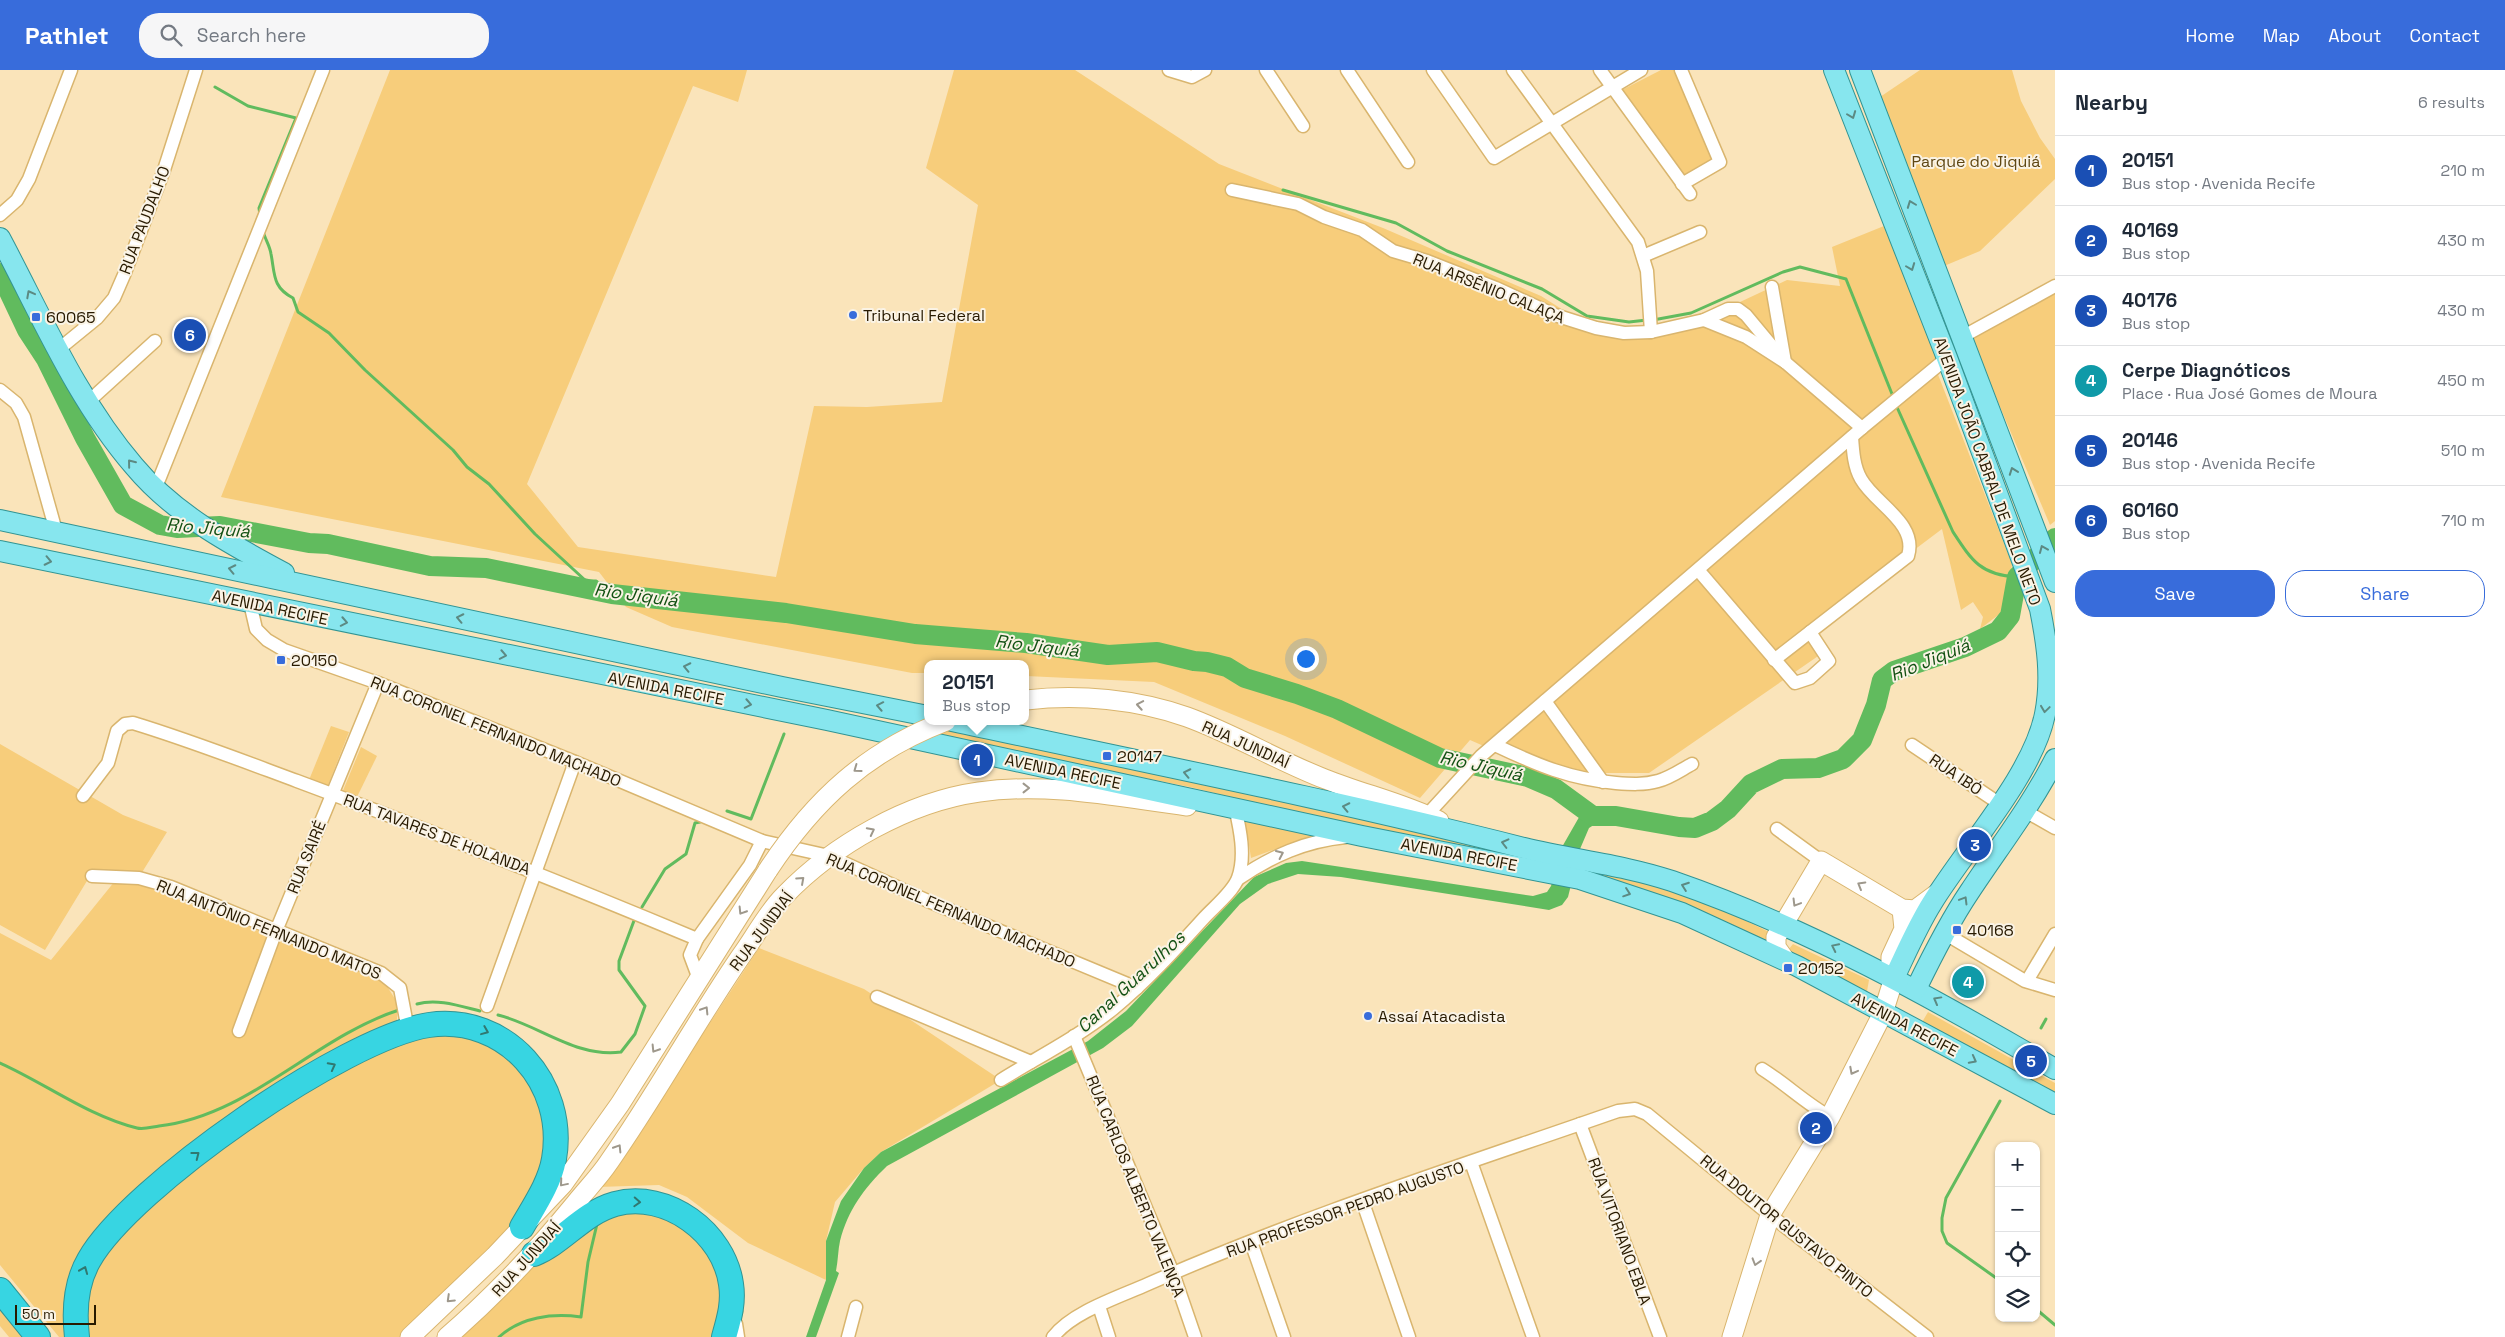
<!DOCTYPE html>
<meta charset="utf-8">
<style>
:root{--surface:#fff;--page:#f6f6f7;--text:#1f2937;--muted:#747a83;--line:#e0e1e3;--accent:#386cdb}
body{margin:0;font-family:"Space Grotesk",sans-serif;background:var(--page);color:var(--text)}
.controls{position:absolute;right:15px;bottom:15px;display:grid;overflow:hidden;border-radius:10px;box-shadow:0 1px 4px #0004}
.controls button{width:45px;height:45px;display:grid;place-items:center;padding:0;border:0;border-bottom:1px solid var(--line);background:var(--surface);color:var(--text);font:25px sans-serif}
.scale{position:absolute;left:15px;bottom:12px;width:81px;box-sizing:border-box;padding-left:5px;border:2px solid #281a00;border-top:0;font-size:14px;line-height:18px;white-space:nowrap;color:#281a00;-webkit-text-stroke:4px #faf3e5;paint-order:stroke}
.you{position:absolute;left:1305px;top:588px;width:18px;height:18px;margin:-12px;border:4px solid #fff;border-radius:50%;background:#1a73e8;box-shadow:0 0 0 8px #1a73e833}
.badge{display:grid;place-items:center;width:32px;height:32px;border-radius:50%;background:var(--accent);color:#fff;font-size:16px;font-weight:700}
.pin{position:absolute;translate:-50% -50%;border:2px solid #fff;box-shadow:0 1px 5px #0006}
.popup{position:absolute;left:924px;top:590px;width:105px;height:65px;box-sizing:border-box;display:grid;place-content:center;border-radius:10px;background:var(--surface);filter:drop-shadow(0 1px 4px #0005);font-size:16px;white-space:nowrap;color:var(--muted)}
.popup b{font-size:19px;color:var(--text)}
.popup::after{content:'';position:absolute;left:50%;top:100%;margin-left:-10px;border:10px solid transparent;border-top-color:var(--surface)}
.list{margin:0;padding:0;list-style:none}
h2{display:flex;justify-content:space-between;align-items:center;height:65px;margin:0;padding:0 20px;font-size:21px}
h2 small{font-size:16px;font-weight:400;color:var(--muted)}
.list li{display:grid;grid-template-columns:32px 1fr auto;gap:15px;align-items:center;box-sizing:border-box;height:70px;padding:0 20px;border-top:1px solid var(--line)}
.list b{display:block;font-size:19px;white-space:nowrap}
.list p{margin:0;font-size:16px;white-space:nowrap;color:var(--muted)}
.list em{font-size:16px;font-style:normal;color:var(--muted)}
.actions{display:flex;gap:10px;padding:15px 20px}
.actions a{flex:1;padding:11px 0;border:1px solid var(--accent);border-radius:20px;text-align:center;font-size:18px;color:var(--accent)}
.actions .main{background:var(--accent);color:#fff}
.icon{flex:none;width:28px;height:28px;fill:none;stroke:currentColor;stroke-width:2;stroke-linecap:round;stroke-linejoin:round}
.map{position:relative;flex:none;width:2055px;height:1267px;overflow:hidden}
header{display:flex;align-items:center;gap:30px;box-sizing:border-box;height:70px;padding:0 25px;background:var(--accent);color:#fff}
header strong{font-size:24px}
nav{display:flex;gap:28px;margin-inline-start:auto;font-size:18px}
.search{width:350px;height:45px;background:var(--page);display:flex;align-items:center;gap:12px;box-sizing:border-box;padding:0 18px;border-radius:20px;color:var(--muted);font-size:19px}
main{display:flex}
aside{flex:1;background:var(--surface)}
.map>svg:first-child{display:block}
</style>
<header>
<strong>Pathlet</strong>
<div class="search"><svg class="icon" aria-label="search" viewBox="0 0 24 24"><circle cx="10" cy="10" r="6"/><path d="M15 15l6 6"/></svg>Search here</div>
<nav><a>Home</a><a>Map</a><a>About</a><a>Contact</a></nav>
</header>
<main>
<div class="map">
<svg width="2055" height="1267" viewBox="0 0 2055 1267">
<rect width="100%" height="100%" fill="#fae4ba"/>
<g fill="#f7cd7b">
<path d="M390,0H747L738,32L693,16L527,414L578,477L776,507L814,336L867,337L942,332L978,135L926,98L954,0H1075L1219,94L1383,158L1541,226L1587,255L1634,260L1708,247L1787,210L1840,216L1832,177L1884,156L1940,289L1937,302L2012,494L2006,539L1980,559L1983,547L1973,532L1961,540L1942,459L1853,526L1816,557L1824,582L1649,703H1570L1502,684L1470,670L1420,728L1285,666L1154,612L1026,606V594H928V603H912L672,557L626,537L599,502L221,427Z"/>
<path d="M1661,0H1676L1713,91L1684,109L1622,20Z"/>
<path d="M1920,0H2012L2021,31L2040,68L2055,89V109L1980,181L1944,196L1880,27Z"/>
<path d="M2055,222V451L2050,455L1971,268Z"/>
<path d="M954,655L1611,798L1709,833L1767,861L1769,868L1766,872L1691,839L1190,717L928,665Z"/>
<path d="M331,656L349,662L327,718L309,710Z"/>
<path d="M0,674L123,745L167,762L141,804L93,801L45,880L0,855Z"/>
<path d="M361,677L377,686L357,727L342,723Z"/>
<path d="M1244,742L1340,762L1311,766L1251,788Z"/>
<path d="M119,806L383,910L397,932V954L95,1166L71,1267H59L0,1195V863L51,890Z"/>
<path d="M1793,874L1869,910L1866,927L1790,884L1789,879Z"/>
<path d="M759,878L864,919L1001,1010L881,1082L864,1098L835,1132L826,1171V1210L748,1173L687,1127L659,1115L598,1117L683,994Z"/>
<path d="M1928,942L2055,1013V1027L1921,954Z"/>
<path d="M428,955L518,983L556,1053L538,1128L412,1267H77L88,1192L230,1059Z"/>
<path d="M605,1125L665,1140L701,1170L744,1241L735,1267H441Z"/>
<path d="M0,1227L34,1267H9L0,1256Z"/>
</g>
<path fill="#61bb5e" d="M1582,742L1600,751L1589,758L1580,779L1568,827L1562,835L1549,840L1341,807L1298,804L1268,814L1240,834L1132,956L1103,978L887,1096C864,1118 848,1140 840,1171C838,1180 838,1191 836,1201L839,1203L816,1267H806L826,1210V1171L841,1131L864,1098L881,1082L1088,971L1126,941L1254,807L1286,793L1302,791L1533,826L1547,822L1551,816L1562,777Z"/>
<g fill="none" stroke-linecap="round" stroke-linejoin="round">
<g stroke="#61bb5e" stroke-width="3">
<path d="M215,17L248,36L296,48L259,138L260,145"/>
<path d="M1283,120L1396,153L1447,181L1542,219L1587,246L1629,252L1647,250"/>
<path d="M263,161C265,169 270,176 271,184C275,204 272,217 293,228L298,242L329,263L365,300L453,380L467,397L489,414L535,464L586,511H596L612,524"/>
<path d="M1653,250L1691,243L1783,202L1800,197L1846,209L1894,329"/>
<path d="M1896,335L1953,462C1972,491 1981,505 2017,507"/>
<path d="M727,741L751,749L784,664"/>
<path d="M642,837L665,799L686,784L695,753L700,752"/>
<path d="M417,934C437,928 460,936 480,941"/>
<path d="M498,945C539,955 576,988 621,982L635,964L645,936L619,900V891L635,848"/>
<path d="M2041,958L2046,949"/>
<path d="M0,993C45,1013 88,1046 137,1058C143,1060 152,1057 159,1056C249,1046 315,967 399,940"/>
<path d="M1999,1210L1947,1173L1942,1161V1148L1946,1128L2000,1031"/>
<path d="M2036,1239L2055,1255"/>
<path d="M499,1267C521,1247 552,1243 581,1247L588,1192L597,1154"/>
</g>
<path stroke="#61bb5e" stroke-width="20" d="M0,203L27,260L46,289L85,368L123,435L160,455L177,458L220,456L309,473L328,474L430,496L486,498L612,524L786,543L915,564L1026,573L1108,585L1157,582L1194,591L1207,592L1227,597L1245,608L1297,624L1337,639L1440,688L1528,707L1556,719L1593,746H1616L1679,757L1695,758L1712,751L1728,739L1751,714L1782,699L1818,698L1843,689L1862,670L1876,635L1882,610L1894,601L1965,577L1998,561L2010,546L2017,507L2055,468"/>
<g stroke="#d9b56e" stroke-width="15">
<g id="street">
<path d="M1169,0L1192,7L1205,0"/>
<path d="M1266,0L1303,56"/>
<path d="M1347,0L1408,92"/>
<path d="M1433,0L1494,88L1641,0"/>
<path d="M1513,0L1638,172L1647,201L1651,262"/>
<path d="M1600,0L1690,124"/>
<path d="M1681,0L1720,92L1682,114"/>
<path d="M1232,120L1298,134L1324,147L1362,160L1393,181L1427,191L1496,218L1555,245L1596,258L1624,263L1651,262L1704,250L1728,239H1738L1746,245L1785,292"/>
<path d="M0,145L17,130L29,109L71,0"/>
<path d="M1643,186L1700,162"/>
<path d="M1772,217L1785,292"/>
<path d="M1704,250L1746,267L1785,292L1862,358"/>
<path d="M1962,267L2055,216"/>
<path d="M59,279L97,248L114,228L124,205L164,100L196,0"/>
<path d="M0,320L16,333L24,347L56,461"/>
<path d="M89,331L155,271"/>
<path d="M156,417L323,0"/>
<path d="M1699,501L1795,613L1810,608L1829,591L1810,562"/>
<path d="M250,533L256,559L267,570L284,580L378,613L575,692L762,771L829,786L928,831L1137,918"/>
<path d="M1774,590L1908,486C1918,453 1875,434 1861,409C1854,397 1853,382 1852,367"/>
<path d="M1545,631L1603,712"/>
<path d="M1495,675C1537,695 1570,709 1616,713C1630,714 1644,715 1658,711C1670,708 1681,700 1692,694"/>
<path d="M1912,675L2000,734"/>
<path d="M83,726L108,693L117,661L125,654L133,653C189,670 243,691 297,711C432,761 565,814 697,869L690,885L699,909"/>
<path d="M2025,741L2055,758"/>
<path d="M1427,745L1481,686L1862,358L1947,288"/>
<path d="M1777,759L1821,791"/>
<path d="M92,806L139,808L171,817L381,903L400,918L408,960"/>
<path d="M1238,809C1272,786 1305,771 1346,767"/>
<path d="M1944,863L2025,911L2055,920"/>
<path d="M697,869L750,795L762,771"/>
<path d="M2027,911L2055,864"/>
<path d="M877,927L1031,992"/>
<path d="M487,936L575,692"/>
<path d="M239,961L276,861L378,613"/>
<path d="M1074,966L1173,1203L1195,1267"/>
<path d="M1762,999C1786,1014 1805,1033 1830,1047"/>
<path d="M1001,1010C1038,987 1078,967 1113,939C1146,912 1175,880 1204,848C1214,837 1233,822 1238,808C1246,786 1240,759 1235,737"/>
<path d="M1580,1054L1660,1267"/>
<path d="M1471,1092L1533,1267"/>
<path d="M1362,1130L1409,1267"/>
<path d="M1251,1172L1284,1267"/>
<path d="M1099,1236L1109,1267"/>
<path d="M730,1247L736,1254L738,1267"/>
<path d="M848,1267L856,1237"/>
<path d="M1053,1267C1072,1242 1119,1227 1148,1214C1300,1147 1460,1096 1618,1041L1635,1039L1647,1044L1770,1145L1927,1267"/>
</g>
</g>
<g stroke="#d9b56e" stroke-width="21">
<g id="secondary">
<path d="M1026,630C1079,624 1136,629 1187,647C1234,664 1278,691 1325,709C1362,724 1403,733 1439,751"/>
<path d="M1786,891L1776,877V867L1821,791L1902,839L1915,840L1938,823"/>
<path d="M410,1267L495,1186L563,1114L620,1034L768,800"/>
<path d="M447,1267C494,1226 535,1183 575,1134C586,1120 599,1107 609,1092C656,1025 695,953 741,886C755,867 767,843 784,826C833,775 908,732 979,722C1048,712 1118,727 1187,736"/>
<path d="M1732,1267L1770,1145L1830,1047L1883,943L1894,908L1891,899V887L1904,859L1902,839"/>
</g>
</g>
<g stroke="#329493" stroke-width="22">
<g id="primary">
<path d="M1834,0L1947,288L2040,539C2047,574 2052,608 2045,644C2033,705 1965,779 1932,833C1917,857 1906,883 1894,908"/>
<path d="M1860,0L2055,512"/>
<path d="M0,168C41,245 77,330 134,396C174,444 230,474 284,503"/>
<path d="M0,450L782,617L928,646"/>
<path d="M0,481L827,650L1362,766L1580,809L1682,843L1797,896L2055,1034"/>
<path d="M952,651C1143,692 1335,730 1524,778C1573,790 1624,795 1672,811C1808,858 1931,927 2055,999"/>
<path d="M1916,919C1932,886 1949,852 1970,821C1999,777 2031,736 2055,689"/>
</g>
</g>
<g stroke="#329493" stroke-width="26">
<g id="highway">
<path d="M534,1184C563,1172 583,1143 615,1134C667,1120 724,1163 731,1214C734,1233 729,1249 724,1267"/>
<path d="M0,1220L38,1267"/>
<path d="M77,1267C74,1241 75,1214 89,1190C130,1117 346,967 429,955C506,944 567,1014 554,1089C550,1113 534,1136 522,1157"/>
</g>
</g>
<use href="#street" stroke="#fff" stroke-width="12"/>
<use href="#secondary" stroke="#fff" stroke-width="19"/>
<use href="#primary" stroke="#87e6ee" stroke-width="20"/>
<use href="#highway" stroke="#37d5e2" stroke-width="24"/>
<g stroke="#d9b56e" stroke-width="21" stroke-linecap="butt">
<path id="secondary-bridge" d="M768,800C814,730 867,681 946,651"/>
</g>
<use href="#secondary-bridge" stroke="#fff" stroke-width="19"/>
</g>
<defs><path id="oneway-chevron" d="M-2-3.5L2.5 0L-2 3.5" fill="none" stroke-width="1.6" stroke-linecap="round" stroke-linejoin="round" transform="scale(1.25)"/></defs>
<g stroke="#5c8a83">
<use href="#oneway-chevron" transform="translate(1852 45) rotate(69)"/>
<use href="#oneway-chevron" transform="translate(1911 134) rotate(-111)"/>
<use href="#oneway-chevron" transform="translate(1911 197) rotate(69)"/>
<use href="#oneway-chevron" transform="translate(30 224) rotate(-118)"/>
<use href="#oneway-chevron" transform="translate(131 393) rotate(-129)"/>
<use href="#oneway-chevron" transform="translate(2013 401) rotate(-110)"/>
<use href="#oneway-chevron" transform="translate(2043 479) rotate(-113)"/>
<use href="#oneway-chevron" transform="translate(48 491) rotate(12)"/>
<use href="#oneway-chevron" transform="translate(232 499) rotate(-168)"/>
<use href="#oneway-chevron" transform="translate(460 548) rotate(-168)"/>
<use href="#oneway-chevron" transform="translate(344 552) rotate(11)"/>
<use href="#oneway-chevron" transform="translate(503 585) rotate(11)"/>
<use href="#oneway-chevron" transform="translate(687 597) rotate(-168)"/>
<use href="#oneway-chevron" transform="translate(748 634) rotate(11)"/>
<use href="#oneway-chevron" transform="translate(880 636) rotate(-169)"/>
<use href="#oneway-chevron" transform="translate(2045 639) rotate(98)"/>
<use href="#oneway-chevron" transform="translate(1187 703) rotate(-168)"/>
<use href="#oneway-chevron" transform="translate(1346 737) rotate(-168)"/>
<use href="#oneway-chevron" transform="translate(1505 773) rotate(-166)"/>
<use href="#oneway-chevron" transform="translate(1685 816) rotate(-160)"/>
<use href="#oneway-chevron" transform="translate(1627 823) rotate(19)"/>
<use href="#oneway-chevron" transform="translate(1964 830) rotate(-59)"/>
<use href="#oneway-chevron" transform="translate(1835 877) rotate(-154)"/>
<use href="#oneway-chevron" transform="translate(1937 930) rotate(-151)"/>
<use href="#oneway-chevron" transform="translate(1973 990) rotate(28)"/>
</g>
<g stroke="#9e988c">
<use href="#oneway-chevron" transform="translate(1140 635) rotate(-170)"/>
<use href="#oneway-chevron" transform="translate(857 699) rotate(144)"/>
<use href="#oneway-chevron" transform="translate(1026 718)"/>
<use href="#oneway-chevron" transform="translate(871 761) rotate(-27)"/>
<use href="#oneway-chevron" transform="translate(1280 784) rotate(-25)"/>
<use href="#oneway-chevron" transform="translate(801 810) rotate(-42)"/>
<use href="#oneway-chevron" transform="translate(1861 815) rotate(-150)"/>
<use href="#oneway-chevron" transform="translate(1796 833) rotate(121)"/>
<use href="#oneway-chevron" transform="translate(742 841) rotate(122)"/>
<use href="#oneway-chevron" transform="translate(705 940) rotate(-58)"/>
<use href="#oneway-chevron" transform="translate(655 979) rotate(122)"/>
<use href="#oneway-chevron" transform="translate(1853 1001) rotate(118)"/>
<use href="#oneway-chevron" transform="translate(618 1078) rotate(-58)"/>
<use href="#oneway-chevron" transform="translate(563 1113) rotate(130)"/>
<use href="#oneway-chevron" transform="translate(1756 1192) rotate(107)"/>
<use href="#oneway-chevron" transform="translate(450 1229) rotate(136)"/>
</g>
<g stroke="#307871">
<use href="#oneway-chevron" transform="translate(485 961) rotate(22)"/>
<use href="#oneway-chevron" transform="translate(332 996) rotate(-28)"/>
<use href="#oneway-chevron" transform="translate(196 1085) rotate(-38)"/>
<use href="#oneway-chevron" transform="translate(637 1132) rotate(3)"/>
<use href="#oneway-chevron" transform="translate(84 1200) rotate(-68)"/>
</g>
<g fill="#386cdb" stroke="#faf3e5" stroke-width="2">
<circle cx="853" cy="245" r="5"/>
<rect x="31" y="242" width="10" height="10" rx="2.5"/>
<rect x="276" y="585" width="10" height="10" rx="2.5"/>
<rect x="1102" y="681" width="10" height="10" rx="2.5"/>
<rect x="1952" y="855" width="10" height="10" rx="2.5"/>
<rect x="1783" y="893" width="10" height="10" rx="2.5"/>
<circle cx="1368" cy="946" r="5"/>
</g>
<g text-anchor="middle" stroke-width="4" stroke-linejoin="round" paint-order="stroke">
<g font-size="16" fill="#5f4713" stroke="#faf3e5">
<text x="1976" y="97">Parque do Jiquiá</text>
</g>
<g font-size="16" fill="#281a00" stroke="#faf3e5">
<text transform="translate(144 150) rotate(-69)" y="6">RUA PAUDALHO</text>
<text transform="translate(1489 218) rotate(22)" y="6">RUA ARSÊNIO CALAÇA</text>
<text transform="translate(1988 401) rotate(70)" y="6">AVENIDA JOÃO CABRAL DE MELO NETO</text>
<text transform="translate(270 537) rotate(12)" y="6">AVENIDA RECIFE</text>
<text transform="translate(666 618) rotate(11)" y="6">AVENIDA RECIFE</text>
<text transform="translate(496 661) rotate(22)" y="6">RUA CORONEL FERNANDO MACHADO</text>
<text transform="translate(1246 674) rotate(24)" y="6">RUA JUNDIAÍ</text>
<text transform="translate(1063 701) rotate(12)" y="6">AVENIDA RECIFE</text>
<text transform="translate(1956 704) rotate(34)" y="6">RUA IBÓ</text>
<text transform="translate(437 764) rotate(21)" y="6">RUA TAVARES DE HOLANDA</text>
<text transform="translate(1459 784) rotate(11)" y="6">AVENIDA RECIFE</text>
<text transform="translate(306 787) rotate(-68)" y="6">RUA SAIRÉ</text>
<text transform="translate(951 840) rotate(23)" y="6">RUA CORONEL FERNANDO MACHADO</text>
<text transform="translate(269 859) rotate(22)" y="6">RUA ANTÔNIO FERNANDO MATOS</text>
<text transform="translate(761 861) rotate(-53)" y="6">RUA JUNDIAÍ</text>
<text transform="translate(1905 954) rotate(28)" y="6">AVENIDA RECIFE</text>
<text transform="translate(1136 1116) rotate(68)" y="6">RUA CARLOS ALBERTO VALENÇA</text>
<text transform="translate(1345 1139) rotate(-20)" y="6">RUA PROFESSOR PEDRO AUGUSTO</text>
<text transform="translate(1787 1156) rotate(39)" y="6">RUA DOUTOR GUSTAVO PINTO</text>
<text transform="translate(1620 1161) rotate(70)" y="6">RUA VITORIANO EBLA</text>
<text transform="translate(526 1189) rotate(-48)" y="6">RUA JUNDIAÍ</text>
</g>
<g font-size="16" fill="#281a00" stroke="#faf3e5" text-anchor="start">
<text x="863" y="251">Tribunal Federal</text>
<text x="46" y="253">60065</text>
<text x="291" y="596">20150</text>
<text x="1117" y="692">20147</text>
<text x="1967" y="866">40168</text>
<text x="1798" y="904">20152</text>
<text x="1378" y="952">Assaí Atacadista</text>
</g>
<g font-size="18" font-style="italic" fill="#135114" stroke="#faf3e5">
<text transform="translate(208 458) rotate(5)" y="6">Rio Jiquiá</text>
<text transform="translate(636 525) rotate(8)" y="6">Rio Jiquiá</text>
<text transform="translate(1037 576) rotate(7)" y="6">Rio Jiquiá</text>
<text transform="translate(1930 590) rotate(-22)" y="6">Rio Jiquiá</text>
<text transform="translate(1481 696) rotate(13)" y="6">Rio Jiquiá</text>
<text transform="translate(1131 912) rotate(-43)" y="6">Canal Guarulhos</text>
</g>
</g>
</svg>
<div class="controls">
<button>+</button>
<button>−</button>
<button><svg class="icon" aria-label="locate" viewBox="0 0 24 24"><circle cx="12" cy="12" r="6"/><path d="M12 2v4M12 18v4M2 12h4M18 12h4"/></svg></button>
<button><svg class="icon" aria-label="layers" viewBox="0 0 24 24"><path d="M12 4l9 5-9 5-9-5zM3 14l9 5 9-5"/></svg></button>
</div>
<div class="scale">50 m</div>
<div class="you"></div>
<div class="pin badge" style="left:977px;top:690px;background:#1a4fb4">1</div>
<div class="popup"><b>20151</b>Bus stop</div>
<div class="pin badge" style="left:1816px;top:1058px;background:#1a4fb4">2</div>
<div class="pin badge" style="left:1975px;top:775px;background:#1a4fb4">3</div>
<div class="pin badge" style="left:1968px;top:912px;background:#0f9aa8">4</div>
<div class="pin badge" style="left:2031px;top:991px;background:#1a4fb4">5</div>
<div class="pin badge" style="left:190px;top:265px;background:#1a4fb4">6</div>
</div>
<aside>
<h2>Nearby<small>6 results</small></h2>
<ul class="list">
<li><span class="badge" style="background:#1a4fb4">1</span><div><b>20151</b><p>Bus stop · Avenida Recife</p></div><em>210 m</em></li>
<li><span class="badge" style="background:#1a4fb4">2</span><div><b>40169</b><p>Bus stop</p></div><em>430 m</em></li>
<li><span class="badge" style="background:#1a4fb4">3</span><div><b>40176</b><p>Bus stop</p></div><em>430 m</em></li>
<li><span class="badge" style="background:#0f9aa8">4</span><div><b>Cerpe Diagnóticos</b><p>Place · Rua José Gomes de Moura</p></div><em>450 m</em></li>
<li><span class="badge" style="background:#1a4fb4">5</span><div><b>20146</b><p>Bus stop · Avenida Recife</p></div><em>510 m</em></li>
<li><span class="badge" style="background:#1a4fb4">6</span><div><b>60160</b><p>Bus stop</p></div><em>710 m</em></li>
</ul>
<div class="actions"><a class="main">Save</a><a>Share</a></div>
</aside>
</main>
